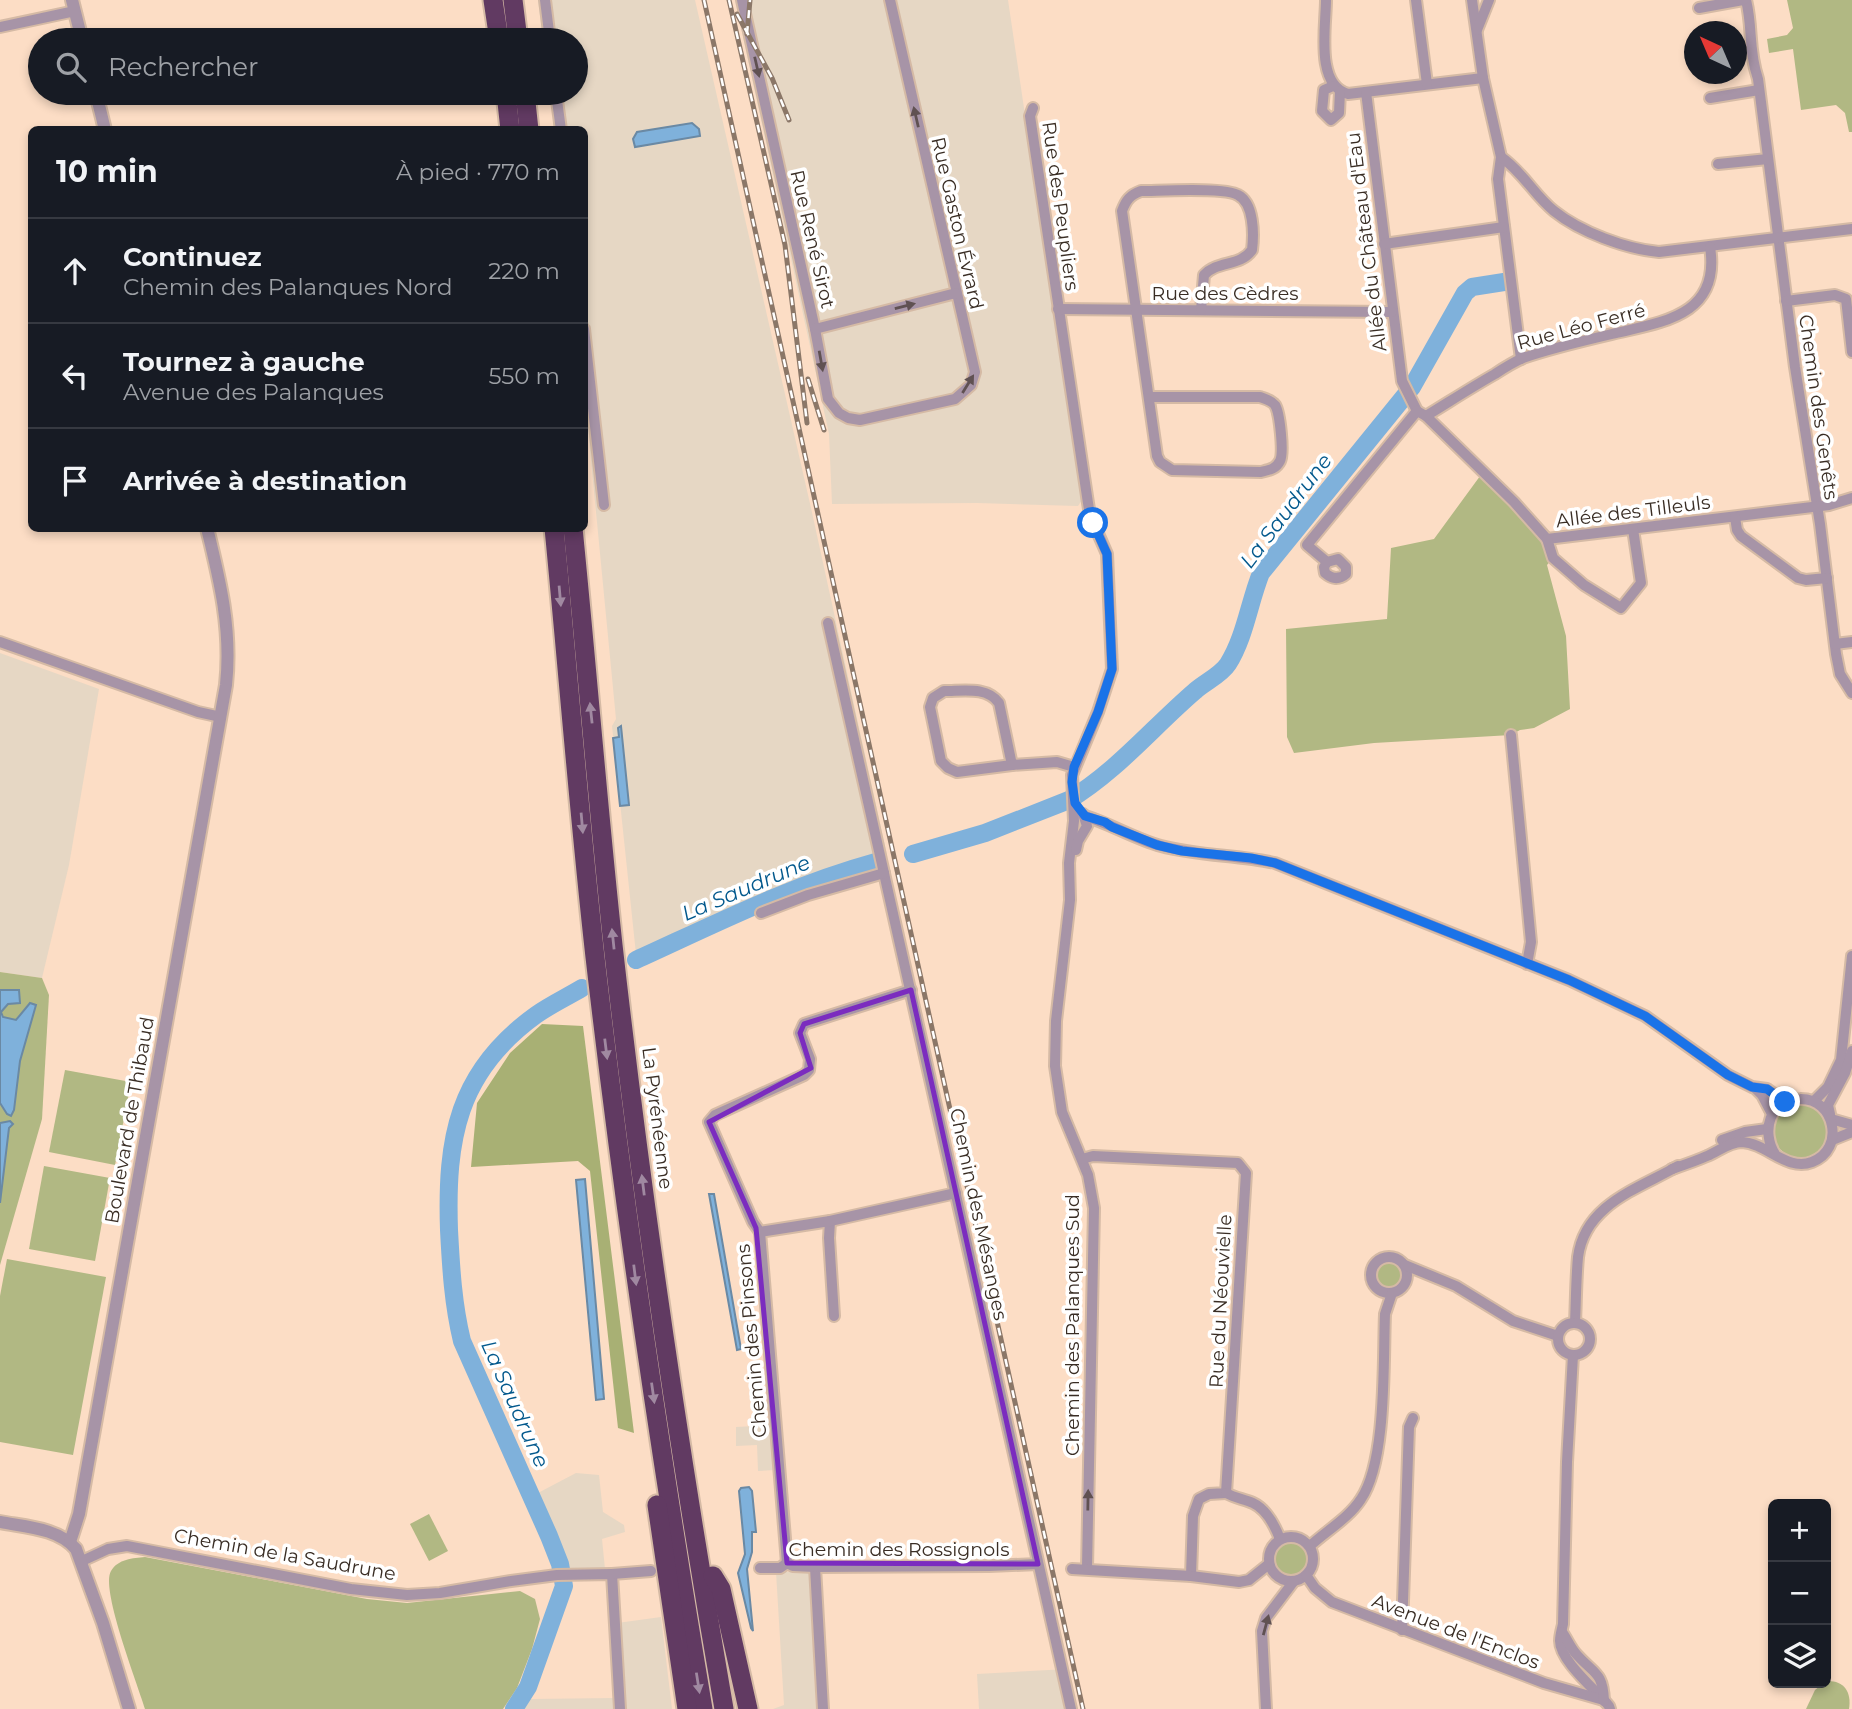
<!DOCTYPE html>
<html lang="fr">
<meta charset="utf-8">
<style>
:root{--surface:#171b24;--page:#242831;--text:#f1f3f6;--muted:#9ea1a6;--line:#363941}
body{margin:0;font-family:Montserrat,sans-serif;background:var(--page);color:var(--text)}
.controls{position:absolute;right:21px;bottom:21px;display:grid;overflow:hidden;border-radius:10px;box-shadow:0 4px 10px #0003}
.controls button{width:63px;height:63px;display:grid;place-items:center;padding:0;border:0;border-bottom:2px solid var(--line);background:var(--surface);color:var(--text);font:35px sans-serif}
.compass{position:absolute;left:1684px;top:21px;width:63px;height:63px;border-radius:50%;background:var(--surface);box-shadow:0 4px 10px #0003;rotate:316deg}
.stop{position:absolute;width:21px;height:21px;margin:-16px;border:5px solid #1a73e8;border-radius:50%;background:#fff}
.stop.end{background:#1a73e8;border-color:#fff;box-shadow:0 2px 7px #0008}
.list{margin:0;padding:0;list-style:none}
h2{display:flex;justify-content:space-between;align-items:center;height:91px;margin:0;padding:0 28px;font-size:30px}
h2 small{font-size:23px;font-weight:400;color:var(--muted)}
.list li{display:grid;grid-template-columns:46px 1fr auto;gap:21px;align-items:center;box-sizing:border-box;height:105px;padding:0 28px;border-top:2px solid var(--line)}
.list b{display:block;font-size:26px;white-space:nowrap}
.list p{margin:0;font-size:23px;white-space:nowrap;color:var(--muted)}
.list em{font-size:23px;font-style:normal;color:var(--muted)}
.icon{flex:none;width:38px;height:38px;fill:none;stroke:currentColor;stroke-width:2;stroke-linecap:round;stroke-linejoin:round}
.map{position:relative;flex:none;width:1852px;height:1709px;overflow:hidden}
.search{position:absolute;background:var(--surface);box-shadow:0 4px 10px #0003;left:28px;top:28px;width:560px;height:77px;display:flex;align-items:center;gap:18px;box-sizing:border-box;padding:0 24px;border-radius:38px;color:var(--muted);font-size:26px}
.panel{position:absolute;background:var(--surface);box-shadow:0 4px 10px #0003;left:28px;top:126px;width:560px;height:406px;border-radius:10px}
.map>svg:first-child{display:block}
</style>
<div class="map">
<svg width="1852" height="1709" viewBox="0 0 1852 1709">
<rect width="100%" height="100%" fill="#fcddc5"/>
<g fill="#e6d7c4">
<path d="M538,0H695L811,508L887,855L860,859L819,872L740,904L636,954L612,726L616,719L585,398L584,130L555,129L550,93H576V40H543Z"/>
<path d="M735,0H1008L1082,500L1078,506L977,503L832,504L829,434Z"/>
<path d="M0,653L99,689L69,865L42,978L0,972Z"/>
<path d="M769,1418L774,1470L758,1471L757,1445L736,1446V1427L755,1426L756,1419Z"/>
<path d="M576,1473L599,1475L603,1512L624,1525L625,1532L602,1539L605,1569L566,1570L536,1494Z"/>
<path d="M776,1572H809L816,1709H773L784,1705Z"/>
<path d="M661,1617L672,1709H522L530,1699L614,1698L610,1624Z"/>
<path d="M1068,1669L1077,1709H979L977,1674Z"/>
</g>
<g fill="#b1b883">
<path d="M1787,0H1852V132H1849L1845,113L1836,105L1801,110L1793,49L1769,53L1767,39L1787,35L1793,28Z"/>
<path d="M1483,472L1547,539L1553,558L1547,565L1566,636L1570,709L1534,728L1520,730L1511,735L1374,743L1294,753L1287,737L1286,629L1387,619L1391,548L1434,539Z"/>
<path d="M0,972L42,978L49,995L42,1119L0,1265Z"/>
<path d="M65,1070L131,1082L115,1165L49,1152Z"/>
<circle cx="1800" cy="1131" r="27"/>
<path d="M44,1166L110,1178L95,1261L29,1249Z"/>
<path d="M7,1259L106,1277L73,1455L0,1442V1296Z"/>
<circle cx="1390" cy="1275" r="13"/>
<path d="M429,1514L448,1551L429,1561L410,1524Z"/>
<circle cx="1291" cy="1559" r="19"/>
<path d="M145,1557L367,1599L407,1603L520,1591L535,1599L540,1619L532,1649L517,1688L503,1709H145C138,1685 100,1589 111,1571C118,1559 133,1558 145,1557Z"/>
<path d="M1826,1681C1843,1680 1852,1691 1849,1709H1806L1815,1690Z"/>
</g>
<path fill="#a8b074" d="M542,1024L583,1026L634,1433L618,1428L590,1171L578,1161L471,1167L477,1103L510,1053Z"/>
<g fill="#7fb1db" stroke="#6a89a4" stroke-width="2">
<path d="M692,123L699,129L700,136L635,147L633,139L637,132Z"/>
<path d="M621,726L629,805L620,806L613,738L619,737L618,728Z"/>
<path d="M0,990H19L20,1003L8,1004L1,1012L3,1017L16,1020L30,1003L36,1005L20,1061L14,1110L11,1116L7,1114L0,1103Z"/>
<path d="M10,1121L13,1124L9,1128L0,1203V1123Z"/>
<path d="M585,1179L604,1399L596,1400L576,1180Z"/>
<path d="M709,1194H714L741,1349L737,1350Z"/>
<path d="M749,1487L752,1491L756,1532H752V1552L747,1569L753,1631L751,1628L738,1573L745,1554L739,1491L741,1488Z"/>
</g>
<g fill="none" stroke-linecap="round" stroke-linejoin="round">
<g stroke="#7fb1db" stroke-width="18">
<path d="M913,854L985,833L1069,800C1117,771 1153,727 1195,691C1205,682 1221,675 1228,664C1245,637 1249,603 1261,573L1412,387L1465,293L1472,287L1504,282"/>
<path d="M636,960C715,924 792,885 876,862"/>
<path d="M514,1709L528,1687L564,1586L560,1564L549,1536L462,1341C453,1304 451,1268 449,1230C446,1139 457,1072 536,1015C550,1005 567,997 582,988"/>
</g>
<g stroke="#d5baa5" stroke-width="14">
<g id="minor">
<path d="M545,0L550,40"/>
<path d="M742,0L815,329L828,399L839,413L848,418L860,420L955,399L971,385L975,372L890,0"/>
<path d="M1326,0C1326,26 1315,85 1348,94L1483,78"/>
<path d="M1416,0L1427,84"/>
<path d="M1472,0L1483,78L1501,157L1498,179L1521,359"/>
<path d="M1746,0C1753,28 1748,49 1758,79L1795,367L1820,524L1836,654L1840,674L1852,693"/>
<path d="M1699,8L1743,0"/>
<path d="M0,27L75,11"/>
<path d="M1477,30L1489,0"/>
<path d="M1333,86L1324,90L1322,111L1331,120L1339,113L1340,91"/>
<path d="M1366,92L1402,381L1417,411"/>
<path d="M556,93L561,130"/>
<path d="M1710,98L1759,90"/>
<path d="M1033,108L1030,116L1088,503L1090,515L1107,554L1112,669L1098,712L1072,775L1074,821L1069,863L1070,900L1056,1021L1055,1066L1062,1112L1088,1175L1094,1208L1087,1568"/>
<path d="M1501,157C1523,172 1534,195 1554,211C1580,232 1626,249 1659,252L1852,229"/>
<path d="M1718,164L1768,159"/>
<path d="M1384,244L1504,227"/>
<path d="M1786,301L1835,295L1846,299L1852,352"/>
<path d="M1058,309L1392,312"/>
<path d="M584,329L604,505"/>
<path d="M815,329L956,293"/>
<path d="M1149,397H1260C1265,399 1271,400 1275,405C1280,413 1284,453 1280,461C1276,469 1269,470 1261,472L1172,470L1160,462L1157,456L1122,211C1126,200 1130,195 1141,191C1159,191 1225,187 1238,195C1254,203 1254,234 1252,250C1240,267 1218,260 1204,275L1201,310"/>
<path d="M1426,416L1514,502L1547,539L1829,505L1852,498"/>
<path d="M1735,517L1737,530L1741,536L1798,578L1806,580L1827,578"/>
<path d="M1547,539L1553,558L1584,585L1621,608L1641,583L1633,529"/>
<path d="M1327,562L1338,559L1346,567V574C1339,580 1332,579 1325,573L1324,567L1327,562L1307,545L1417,411L1426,416C1449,402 1472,387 1495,374C1504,368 1514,362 1523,358C1552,348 1582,341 1612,334C1662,322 1721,316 1710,247"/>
<path d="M828,623L1071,1709"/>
<path d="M0,642L198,712L221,717"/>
<path d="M1835,644L1852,642"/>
<path d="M944,691C963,691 987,686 999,703L1012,765L957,772L948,768L941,761L930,707L933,698Z"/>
<path d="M1511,735L1531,942L1527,964"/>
<path d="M1012,765L1057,762L1074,767"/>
<path d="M1085,816C1111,824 1135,839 1161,846C1199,856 1238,855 1275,863L1569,980L1645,1016L1728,1075L1752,1087L1767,1089L1785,1102"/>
<path d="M1076,850L1078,841L1087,826L1083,814"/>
<path d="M761,913L808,895L884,873"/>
<path d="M1755,1088L1762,1095L1772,1114"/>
<path d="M1814,1101L1828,1087L1841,1060L1852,956"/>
<path d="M1830,1114L1828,1105L1845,1073L1852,1051"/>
<path d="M1831,1119L1852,1125"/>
<path d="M1722,1140L1745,1132L1767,1129"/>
<path d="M1832,1140L1852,1132"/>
<path d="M1082,1159L1093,1156L1238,1163L1246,1173L1226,1493L1209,1494L1199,1499L1193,1516L1191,1576"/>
<path d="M1672,1169C1684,1165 1696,1161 1707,1156C1719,1151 1729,1142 1742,1142C1767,1143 1787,1172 1812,1162C1846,1149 1835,1098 1800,1099C1769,1099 1761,1132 1775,1154"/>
<path d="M830,1221L829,1238L834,1316"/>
<path d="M760,1232L753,1222L709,1122L715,1115L804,1075L809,1070L810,1059L800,1033L804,1024L911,990"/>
<circle cx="1389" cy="1275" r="18"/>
<path d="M1405,1265L1456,1286L1513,1321L1558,1336"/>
<path d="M1575,1323C1576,1301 1576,1279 1578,1257C1585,1204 1638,1189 1678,1166"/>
<circle cx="1574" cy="1339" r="16"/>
<path d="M1573,1355L1567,1462L1563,1624C1562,1629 1560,1635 1560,1641C1560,1661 1597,1691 1609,1706L1610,1709"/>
<path d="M1226,1493C1235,1498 1244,1499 1253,1503C1266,1509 1275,1526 1280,1539"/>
<circle cx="1291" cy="1559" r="22"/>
<path d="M1310,1546C1326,1531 1349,1518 1361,1499C1387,1461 1383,1361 1385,1314L1392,1293"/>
<path d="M82,1561L108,1549L127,1546L351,1589L407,1595L440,1593L511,1581L557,1575L612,1574L620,1709"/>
<path d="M787,1563L760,1232L830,1221L956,1193"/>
<path d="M815,1567L823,1709"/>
<path d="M760,1568H780L787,1563L793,1566L815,1567L989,1566L1038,1564"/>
<path d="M1072,1569L1191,1576L1239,1582L1249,1580L1269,1564"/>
<path d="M612,1574L651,1571"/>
<path d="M1306,1575L1315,1588L1332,1602L1544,1683L1600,1699"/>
<path d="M1402,1630L1409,1427L1413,1418"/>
<path d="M1562,1632C1567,1639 1571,1649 1577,1655C1594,1674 1603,1672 1604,1701"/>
<path d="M1266,1709L1262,1631L1266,1618L1294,1581"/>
</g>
</g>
<g stroke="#d5baa5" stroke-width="16">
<g id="tertiary">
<path d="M72,0L82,40"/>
<path d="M96,93L105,130"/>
<path d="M0,1522C26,1527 58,1528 76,1549L103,1623L129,1709"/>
<path d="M70,1542L79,1514L226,685C232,630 220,581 207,528"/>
</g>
</g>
<g stroke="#d5baa5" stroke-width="23">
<g id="motorway">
<path d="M493,0L499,40"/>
<path d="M513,0L518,40"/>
<path d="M506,93L510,130"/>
<path d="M525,93L529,130"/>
<path d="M554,528C568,671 579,815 595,957C624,1209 661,1459 703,1709"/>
<path d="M573,528C587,667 598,807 613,945C642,1201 680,1456 724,1709"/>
<path d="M657,1505L687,1709"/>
<path d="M713,1576L721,1589L748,1709"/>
</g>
</g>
<use href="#minor" stroke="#a794a7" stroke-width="10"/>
<use href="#tertiary" stroke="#a794a7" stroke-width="12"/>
<use href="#motorway" stroke="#613a62" stroke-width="19"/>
<g stroke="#8b7768" stroke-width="5">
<g id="rail">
<path d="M704,0L1083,1709"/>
<path d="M729,0L785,245L807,423"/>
<path d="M737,14L772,78L789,120"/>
<path d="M747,34L750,0"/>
<path d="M808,379L824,430"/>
</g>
</g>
<use href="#rail" stroke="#fff" stroke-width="2.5" stroke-dasharray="8" stroke-linecap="butt"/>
</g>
<defs><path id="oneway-solid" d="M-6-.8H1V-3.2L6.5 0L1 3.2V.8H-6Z" transform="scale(1.75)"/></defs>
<g fill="#605152">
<use href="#oneway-solid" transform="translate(757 67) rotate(77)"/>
<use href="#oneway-solid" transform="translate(916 117) rotate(-103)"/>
<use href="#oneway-solid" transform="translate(905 306) rotate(-14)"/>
<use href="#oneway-solid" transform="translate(821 361) rotate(80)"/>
<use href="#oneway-solid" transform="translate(968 384) rotate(-58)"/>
<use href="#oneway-solid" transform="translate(1088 1500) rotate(-89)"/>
<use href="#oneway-solid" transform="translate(1266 1625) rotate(-75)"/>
</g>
<g fill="#a089a1">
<use href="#oneway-solid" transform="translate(560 596) rotate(85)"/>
<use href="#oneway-solid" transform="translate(591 713) rotate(-96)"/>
<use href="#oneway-solid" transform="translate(582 823) rotate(85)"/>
<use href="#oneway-solid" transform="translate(613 939) rotate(-96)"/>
<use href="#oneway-solid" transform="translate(606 1049) rotate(83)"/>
<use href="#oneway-solid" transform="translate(643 1185) rotate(-97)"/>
<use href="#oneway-solid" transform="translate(635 1275) rotate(83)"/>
<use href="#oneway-solid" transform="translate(653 1393) rotate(82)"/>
<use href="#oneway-solid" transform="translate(698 1683) rotate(81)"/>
</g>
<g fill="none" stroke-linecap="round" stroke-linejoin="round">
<path stroke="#1a73e8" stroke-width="9" d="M1093,523L1107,554L1112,669L1098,712L1074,767L1072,782L1075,803L1085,816L1105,822L1112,827L1157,845L1182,851L1251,858L1275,863L1569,980L1645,1016L1728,1075L1752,1087L1767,1089L1785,1102"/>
</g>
<path fill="none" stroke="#7b2cbf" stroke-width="5" stroke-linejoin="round" d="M911,990L1038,1564L787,1563L756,1228L709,1122L811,1068L800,1033L804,1024Z"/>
<g text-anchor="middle" stroke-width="7" stroke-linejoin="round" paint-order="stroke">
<g font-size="19" fill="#392d24" stroke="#fff">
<text transform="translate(1061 206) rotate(82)" y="7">Rue des Peupliers</text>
<text transform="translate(958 223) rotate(77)" y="7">Rue Gaston Évrard</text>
<text transform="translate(813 239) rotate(77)" y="7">Rue René Sirot</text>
<text transform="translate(1366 242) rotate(-97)" y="7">Allée du Château d'Eau</text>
<text x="1225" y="300">Rue des Cèdres</text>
<text transform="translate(1581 326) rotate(-15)" y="7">Rue Léo Ferré</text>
<text transform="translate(1819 407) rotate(82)" y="7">Chemin des Genêts</text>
<text transform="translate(1633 511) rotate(-7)" y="7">Allée des Tilleuls</text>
<text transform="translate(658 1118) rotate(83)" y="7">La Pyrénéenne</text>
<text transform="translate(129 1120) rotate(-80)" y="7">Boulevard de Thibaud</text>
<text transform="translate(979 1214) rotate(78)" y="7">Chemin des Mésanges</text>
<text transform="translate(1220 1301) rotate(-87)" y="7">Rue du Néouvielle</text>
<text transform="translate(1072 1325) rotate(-90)" y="7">Chemin des Palanques Sud</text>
<text transform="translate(751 1341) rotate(-95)" y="7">Chemin des Pinsons</text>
<text x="899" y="1556">Chemin des Rossignols</text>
<text transform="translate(285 1554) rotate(10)" y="7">Chemin de la Saudrune</text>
<text transform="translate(1456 1631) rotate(21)" y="7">Avenue de l'Enclos</text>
</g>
<g font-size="21" font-style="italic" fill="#03598d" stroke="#fff">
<text transform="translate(1286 511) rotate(-53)" y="7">La Saudrune</text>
<text transform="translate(746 888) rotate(-23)" y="7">La Saudrune</text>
<text transform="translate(515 1404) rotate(66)" y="7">La Saudrune</text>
</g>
</g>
</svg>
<div class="controls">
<button>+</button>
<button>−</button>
<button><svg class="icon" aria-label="layers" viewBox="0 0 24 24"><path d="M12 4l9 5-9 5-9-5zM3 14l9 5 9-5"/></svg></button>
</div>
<svg class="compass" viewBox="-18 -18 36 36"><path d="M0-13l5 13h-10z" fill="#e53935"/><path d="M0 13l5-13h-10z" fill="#9ea1a6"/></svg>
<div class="stop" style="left:1093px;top:523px"></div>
<div class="stop end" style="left:1785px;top:1102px"></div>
<div class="search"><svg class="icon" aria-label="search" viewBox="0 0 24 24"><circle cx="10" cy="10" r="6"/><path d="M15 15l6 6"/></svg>Rechercher</div>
<section class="panel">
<h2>10 min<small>À pied · 770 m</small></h2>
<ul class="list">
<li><svg class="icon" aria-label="ahead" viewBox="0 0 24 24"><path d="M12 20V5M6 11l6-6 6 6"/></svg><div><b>Continuez</b><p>Chemin des Palanques Nord</p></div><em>220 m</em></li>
<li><svg class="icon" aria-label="left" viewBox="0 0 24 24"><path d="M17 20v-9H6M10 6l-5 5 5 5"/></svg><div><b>Tournez à gauche</b><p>Avenue des Palanques</p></div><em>550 m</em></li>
<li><svg class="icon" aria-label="arrive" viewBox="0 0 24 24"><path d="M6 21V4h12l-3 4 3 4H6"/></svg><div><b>Arrivée à destination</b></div></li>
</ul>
</section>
</div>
